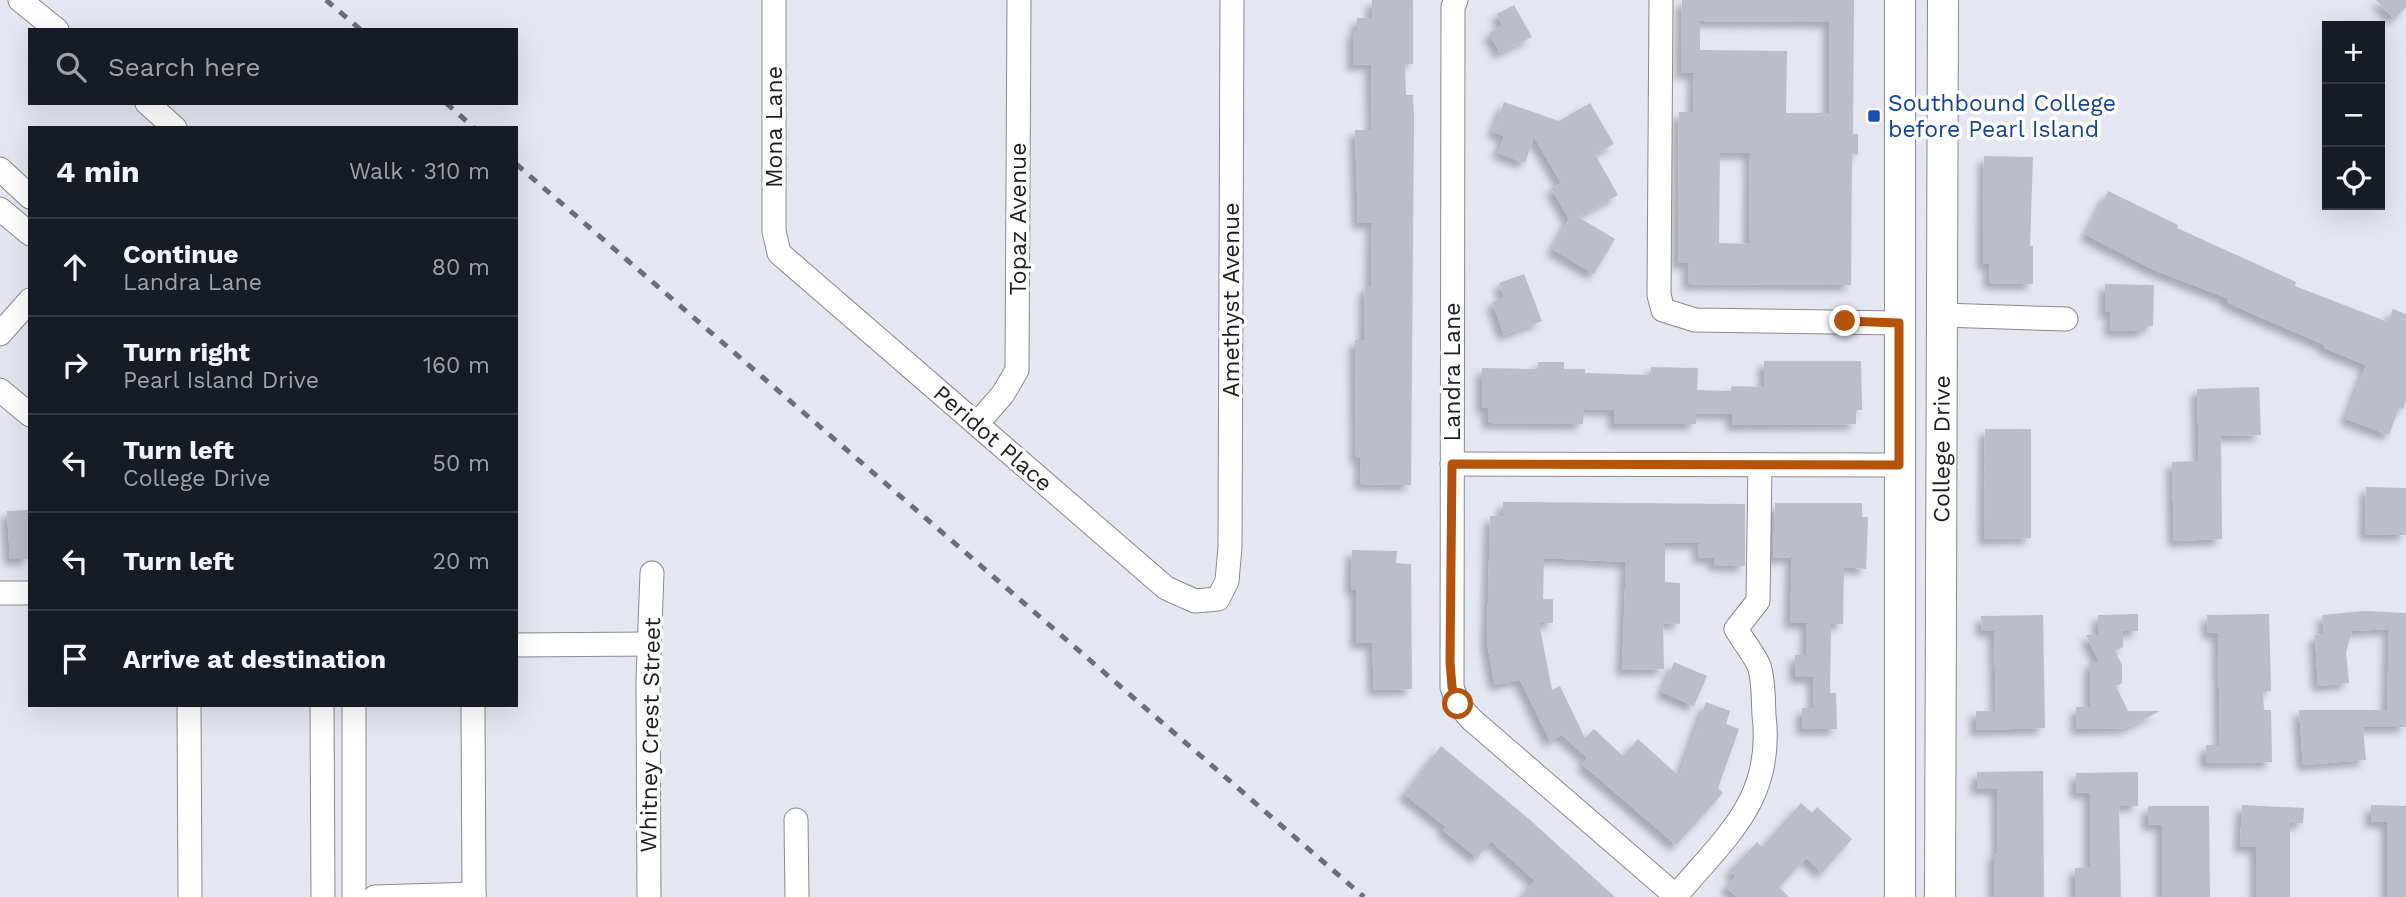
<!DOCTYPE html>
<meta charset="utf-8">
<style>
:root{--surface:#171b24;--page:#242831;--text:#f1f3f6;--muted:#9ea1a6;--line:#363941}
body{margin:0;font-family:"Work Sans",sans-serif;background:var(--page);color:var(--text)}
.controls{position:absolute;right:21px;top:21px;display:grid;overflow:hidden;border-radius:0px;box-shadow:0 7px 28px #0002}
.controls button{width:63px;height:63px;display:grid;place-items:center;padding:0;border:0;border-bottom:2px solid var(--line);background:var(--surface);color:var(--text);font:35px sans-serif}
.stop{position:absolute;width:21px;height:21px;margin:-16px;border:5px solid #b45309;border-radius:50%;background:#fff}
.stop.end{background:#b45309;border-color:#fff;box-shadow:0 2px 7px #0008}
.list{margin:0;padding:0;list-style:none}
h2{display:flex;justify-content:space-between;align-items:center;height:91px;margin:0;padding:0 28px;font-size:30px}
h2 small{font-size:23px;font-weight:400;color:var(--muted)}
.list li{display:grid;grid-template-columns:46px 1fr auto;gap:21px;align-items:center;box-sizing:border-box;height:98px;padding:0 28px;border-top:2px solid var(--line)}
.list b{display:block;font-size:26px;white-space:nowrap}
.list p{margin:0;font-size:23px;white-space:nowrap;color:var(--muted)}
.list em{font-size:23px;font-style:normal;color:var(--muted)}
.icon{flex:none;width:38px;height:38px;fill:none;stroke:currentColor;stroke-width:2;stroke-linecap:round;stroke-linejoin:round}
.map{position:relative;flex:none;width:2406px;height:897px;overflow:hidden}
.search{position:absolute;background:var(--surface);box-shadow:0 7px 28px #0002;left:28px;top:28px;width:490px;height:77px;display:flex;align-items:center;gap:18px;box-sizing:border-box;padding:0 24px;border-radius:0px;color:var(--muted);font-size:26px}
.panel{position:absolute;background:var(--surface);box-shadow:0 7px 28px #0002;left:28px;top:126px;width:490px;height:581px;border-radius:0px}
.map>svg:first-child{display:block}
</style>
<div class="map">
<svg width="2406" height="897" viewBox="0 0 2406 897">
<defs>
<filter id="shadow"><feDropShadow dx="-6" dy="6" stdDeviation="3.5" flood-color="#0004"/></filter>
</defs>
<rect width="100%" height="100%" fill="#e4e6f1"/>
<g fill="#bbbdc7" fill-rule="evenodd" filter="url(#shadow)">
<path d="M1372,0H1413V64H1405L1406,95H1413L1414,118L1411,485L1360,484L1361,458H1356L1355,340H1364L1365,287H1371L1372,223H1358L1355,130H1372L1371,64L1353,65V31H1357V18H1372Z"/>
<path d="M1682,0H1854L1853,134H1858V155L1852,154L1851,285L1688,284L1689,263H1678L1679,112H1693L1694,73H1681ZM1700,21L1829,22V113H1786L1787,51L1700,50ZM1720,153H1750L1749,244L1719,243Z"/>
<path d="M2376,0H2406V8L2394,19Z"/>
<path d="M1514,5L1532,37L1500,53L1489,33L1502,25L1497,14Z"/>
<path d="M1504,102L1559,121L1590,103L1614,144L1595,154L1618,195L1578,217L1615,239L1594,274L1552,249L1569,219L1551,188L1561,183L1534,137L1525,163L1498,153L1504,136L1493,132Z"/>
<path d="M1984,156L2033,157L2030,246H2033V284L1989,283L1990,264H1983Z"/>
<path d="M2108,191L2178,225L2177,228L2296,282L2295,286L2388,322L2393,309L2406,314V401L2403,409L2399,408L2389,435L2346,419L2366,365L2324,348L2325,345L2255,315L2227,302V298L2154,270L2086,235Z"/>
<path d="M1524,274L1542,321L1504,335L1492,302L1504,297L1499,283Z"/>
<path d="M2105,284L2154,285L2153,326H2145V331H2110L2111,312H2105Z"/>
<path d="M1764,361H1861L1862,410H1856V424L1732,425V414L1696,413V424H1614V410L1584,409L1583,424L1488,423V408H1482V368L1538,369V362H1564V369H1585V373L1650,375L1651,367L1698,368L1697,390L1731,391V386L1764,387Z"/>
<path d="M2259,387L2261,435L2221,436L2222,539L2174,541L2172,462L2199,461L2197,389Z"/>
<path d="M1985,429H2031V538L1984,539Z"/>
<path d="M2366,487L2406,488V535L2365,534Z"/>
<path d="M1503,502L1745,504V566L1714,565V558L1698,557L1699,543H1665V582L1680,583V624L1663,623L1664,669L1622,670L1626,562L1544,558L1543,599H1553V623H1539L1552,690L1560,686L1585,738L1594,729L1623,756L1638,739L1679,776L1706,702L1730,711L1726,724L1739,729L1718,788L1723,793L1676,845L1582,764L1587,758L1562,735L1550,741L1520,680L1495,685L1487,644L1490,516H1503Z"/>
<path d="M1775,503H1862V517H1868L1866,569L1844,567L1843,624H1831L1830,693H1836L1837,729H1802V708H1814L1813,677H1795V655H1806L1807,623H1790L1792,557L1773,558Z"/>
<path d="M30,510V559H10L7,511Z"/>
<path d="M1352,550L1397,551L1396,563L1411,564L1412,689L1374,690L1372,643H1356V590L1351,589Z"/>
<path d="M2364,611L2406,613V727H2363L2366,760L2303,765L2299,710H2387L2389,629L2352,631L2346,652L2349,683L2318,686L2315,635L2324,634L2322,615Z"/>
<path d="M2138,614V631H2123V647L2115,651L2122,665V683L2116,686L2128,711H2160L2126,728L2077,729L2076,707H2090V662H2099L2086,635H2098V615Z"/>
<path d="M2269,614L2271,691L2263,692L2264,710H2271L2272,762L2206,763V745H2220L2218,633H2208L2207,615Z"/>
<path d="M2043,615L2045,728L1976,730V711H1996L1994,631H1982L1981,616Z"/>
<path d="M1674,662L1707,676L1694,706L1662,692Z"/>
<path d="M1441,746L1529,819L1615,897H1521L1535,881L1491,841L1477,858L1443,830L1446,827L1404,794Z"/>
<path d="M2043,771L2044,897H1994V853H1998L1997,789H1977V772Z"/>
<path d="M2138,772V806H2119L2121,897H2075V868L2090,867V793H2076V773Z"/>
<path d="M1801,803L1812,813L1817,807L1852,839L1822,873L1806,858L1779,887L1789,897H1737L1726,887L1736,876L1730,871L1757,842L1762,847Z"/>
<path d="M2242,805L2304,808L2303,823H2290V897H2256V847H2240Z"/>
<path d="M2371,805L2406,806V897H2387V822H2371Z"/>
<path d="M2148,806H2209L2210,897H2162V825H2148Z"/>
</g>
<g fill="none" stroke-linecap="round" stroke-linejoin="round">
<g stroke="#888993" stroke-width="25">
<g id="minor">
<path d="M20,0L57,30"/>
<path d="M774,0V231L779,253L1166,588L1195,601L1218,599L1227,581L1230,547L1232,0"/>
<path d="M1456,0L1453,7L1452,687L1458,704L1471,719L1677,897"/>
<path d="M1661,0L1659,295L1663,310L1695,320L1899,323"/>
<path d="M147,103L175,128"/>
<path d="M0,169L30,197"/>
<path d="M0,209L30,234"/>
<path d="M1941,315L2066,319"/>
<path d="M0,334L30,300"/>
<path d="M0,390L30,415"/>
<path d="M977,424L1003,394L1017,370L1019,0"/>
<path d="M1452,464L1899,465"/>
<path d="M0,593H30"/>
<path d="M516,645L650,644"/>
<path d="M189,705L190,897"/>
<path d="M322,705L323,897"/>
<path d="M354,705V897"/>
<path d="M473,705L474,897"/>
<path d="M796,820L797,897"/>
<path d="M1676,896C1726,836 1774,800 1764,715C1763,700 1764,680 1759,666C1754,654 1743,641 1736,629L1758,601L1760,465"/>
<path d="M375,897L474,894"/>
<path d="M649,897L648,679L652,573"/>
</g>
</g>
<g stroke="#888993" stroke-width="32">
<g id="major">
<path d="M1900,0V897"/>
<path id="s1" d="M1940,897L1943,0"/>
</g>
</g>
<use href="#minor" stroke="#fff" stroke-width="23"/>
<use href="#major" stroke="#fff" stroke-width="30"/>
<g stroke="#6e6f76" stroke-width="5" stroke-dasharray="9 9" stroke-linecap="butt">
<path d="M326,0L361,30"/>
<path d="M446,103L474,128"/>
<path d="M516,164L1364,897"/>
</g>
</g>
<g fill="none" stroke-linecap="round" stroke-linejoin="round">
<path stroke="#b45309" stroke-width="9" d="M1458,704L1452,687L1450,662L1452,464L1899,465V323L1845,321"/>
</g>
<rect fill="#1a4fb4" stroke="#fff" stroke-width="2.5" x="1867" y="109" width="14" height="14" rx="3.5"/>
<g text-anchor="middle" stroke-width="7" stroke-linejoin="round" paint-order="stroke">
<g font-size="23" fill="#164399" stroke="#fff" text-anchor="start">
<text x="1888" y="111">Southbound College<tspan x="1888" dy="26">before Pearl Island</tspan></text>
</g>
<g font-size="23" fill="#1e1f22" stroke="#fff">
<text transform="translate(774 127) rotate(-90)" y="8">Mona Lane</text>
<text transform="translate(1018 219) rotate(-90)" y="8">Topaz Avenue</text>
<text transform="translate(1231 300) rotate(-90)" y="8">Amethyst Avenue</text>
<text transform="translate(1452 372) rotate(-90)" y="8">Landra Lane</text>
<text transform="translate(993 438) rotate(41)" y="8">Peridot Place</text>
<text dy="8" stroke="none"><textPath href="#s1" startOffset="448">College Drive</textPath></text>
<text transform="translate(650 735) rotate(-89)" y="8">Whitney Crest Street</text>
</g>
</g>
</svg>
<div class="controls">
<button>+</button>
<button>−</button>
<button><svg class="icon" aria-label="locate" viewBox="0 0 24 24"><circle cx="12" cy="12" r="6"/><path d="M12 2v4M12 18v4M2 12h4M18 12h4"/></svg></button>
</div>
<div class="stop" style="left:1458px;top:704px"></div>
<div class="stop end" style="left:1845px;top:321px"></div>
<div class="search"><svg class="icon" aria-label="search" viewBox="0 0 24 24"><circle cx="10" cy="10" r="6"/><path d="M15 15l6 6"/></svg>Search here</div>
<section class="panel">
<h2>4 min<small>Walk · 310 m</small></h2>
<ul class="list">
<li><svg class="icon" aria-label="ahead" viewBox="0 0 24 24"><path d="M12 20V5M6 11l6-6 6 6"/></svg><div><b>Continue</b><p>Landra Lane</p></div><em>80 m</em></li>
<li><svg class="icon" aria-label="right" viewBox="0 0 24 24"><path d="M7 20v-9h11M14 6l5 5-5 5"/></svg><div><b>Turn right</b><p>Pearl Island Drive</p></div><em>160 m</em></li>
<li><svg class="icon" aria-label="left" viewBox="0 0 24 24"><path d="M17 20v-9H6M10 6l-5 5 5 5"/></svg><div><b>Turn left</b><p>College Drive</p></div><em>50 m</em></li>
<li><svg class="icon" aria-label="left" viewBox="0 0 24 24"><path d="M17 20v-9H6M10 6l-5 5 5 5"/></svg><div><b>Turn left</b></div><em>20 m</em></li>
<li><svg class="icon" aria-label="arrive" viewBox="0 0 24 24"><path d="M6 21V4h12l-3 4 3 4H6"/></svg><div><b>Arrive at destination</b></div></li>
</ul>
</section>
</div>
